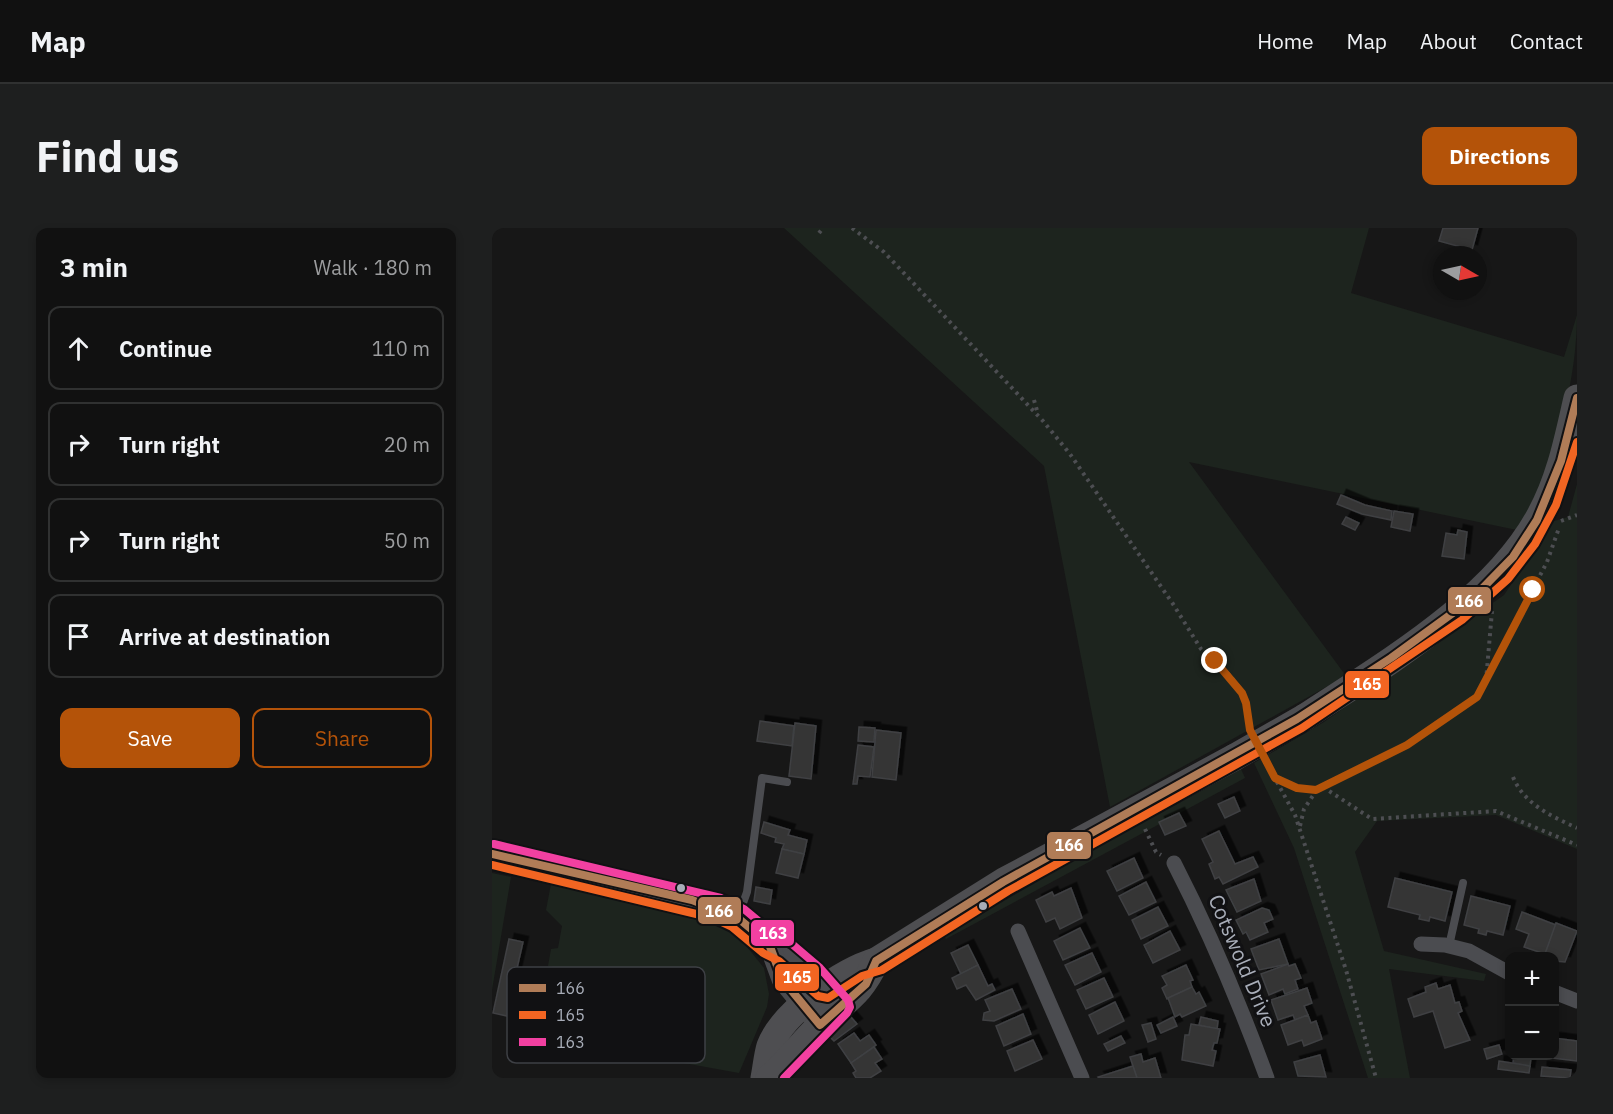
<!DOCTYPE html>
<meta charset="utf-8">
<style>
:root{--surface:#111;--page:#1e1f1f;--text:#f1f3f6;--muted:#9c9d9f;--line:#303131;--accent:#b45309}
body{margin:0;font-family:"IBM Plex Sans",sans-serif;background:var(--page);color:var(--text)}
.controls{position:absolute;right:18px;bottom:18px;display:grid;overflow:hidden;border-radius:12px;box-shadow:0 3px 9px #0003}
.controls button{width:54px;height:54px;display:grid;place-items:center;padding:0;border:0;border-bottom:2px solid var(--line);background:var(--surface);color:var(--text);font:30px sans-serif}
.compass{position:absolute;left:941px;top:18px;width:54px;height:54px;border-radius:50%;background:var(--surface);box-shadow:0 3px 9px #0003;rotate:99deg}
.stop{position:absolute;width:18px;height:18px;margin:-14px;border:4px solid #b45309;border-radius:50%;background:#fff}
.stop.end{background:#b45309;border-color:#fff;box-shadow:0 2px 6px #0008}
.list{margin:0;padding:0;list-style:none}
h2{display:flex;justify-content:space-between;align-items:center;height:78px;margin:0;padding:0 24px;font-size:26px}
h2 small{font-size:20px;font-weight:400;color:var(--muted)}
.list li{display:grid;grid-template-columns:39px 1fr auto;gap:18px;align-items:center;box-sizing:border-box;height:84px;margin:0 12px 12px;padding:0 12px;border:2px solid var(--line);border-radius:12px}
.list b{display:block;font-size:22px;white-space:nowrap}
.list em{font-size:20px;font-style:normal;color:var(--muted)}
.actions{display:flex;gap:12px;padding:18px 24px}
.actions a{flex:1;padding:14px 0;border:2px solid var(--accent);border-radius:12px;text-align:center;font-size:21px;color:var(--accent)}
.actions .main{background:var(--accent);color:#fff}
.icon{flex:none;width:33px;height:33px;fill:none;stroke:currentColor;stroke-width:2;stroke-linecap:round;stroke-linejoin:round}
.map{position:relative;flex:none;width:1085px;height:850px;overflow:hidden;border-radius:12px}
header{display:flex;align-items:center;gap:36px;box-sizing:border-box;height:84px;padding:0 30px;background:var(--surface);border-bottom:2px solid var(--line)}
header strong{font-size:28px}
nav{display:flex;gap:33px;margin-inline-start:auto;font-size:21px}
.intro{display:flex;align-items:center;justify-content:space-between;box-sizing:border-box;height:144px;padding:0 36px}
h1{margin:0;font-size:42px}
.button{padding:15px 27px;border-radius:12px;background:var(--accent);color:#fff;font-size:21px;font-weight:700}
main{display:flex;gap:36px;padding:0 36px}
aside{flex:1;background:var(--surface);border-radius:12px;box-shadow:0 3px 9px #0003}
.map>svg:first-child{display:block}
</style>
<header>
<strong>Map</strong>
<nav><a>Home</a><a>Map</a><a>About</a><a>Contact</a></nav>
</header>
<div class="intro"><h1>Find us</h1><a class="button">Directions</a></div>
<main>
<aside>
<h2>3 min<small>Walk · 180 m</small></h2>
<ul class="list">
<li><svg class="icon" aria-label="ahead" viewBox="0 0 24 24"><path d="M12 20V5M6 11l6-6 6 6"/></svg><div><b>Continue</b></div><em>110 m</em></li>
<li><svg class="icon" aria-label="right" viewBox="0 0 24 24"><path d="M7 20v-9h11M14 6l5 5-5 5"/></svg><div><b>Turn right</b></div><em>20 m</em></li>
<li><svg class="icon" aria-label="right" viewBox="0 0 24 24"><path d="M7 20v-9h11M14 6l5 5-5 5"/></svg><div><b>Turn right</b></div><em>50 m</em></li>
<li><svg class="icon" aria-label="arrive" viewBox="0 0 24 24"><path d="M6 21V4h12l-3 4 3 4H6"/></svg><div><b>Arrive at destination</b></div></li>
</ul>
<div class="actions"><a class="main">Save</a><a>Share</a></div>
</aside>
<div class="map">
<svg width="1085" height="850" viewBox="0 0 1085 850">
<defs>
<filter id="shadow"><feDropShadow dx="5.5" dy="-5.5" stdDeviation="0" flood-color="#0009"/></filter>
</defs>
<rect width="100%" height="100%" fill="#171717"/>
<g fill="#1d241e">
<path d="M292,0H877L859,65L1072,129L1085,87C1085,147 1067,214 1044,270C1040,281 1031,292 1025,302L697,234L854,448L618,579L552,238Z"/>
<path d="M1085,256V621L1004,587L885,593L863,624L892,723L994,746L992,753L897,741L918,850H876L802,620L762,535L832,494L1012,367L1062,293L1076,289Z"/>
<path d="M749,541L753,550L454,711L452,708L577,635Z"/>
<path d="M0,645L19,649L0,762Z"/>
<path d="M59,656L212,688L247,709L272,740L277,766L275,779L247,845L15,803L19,781L38,784L41,774L77,781L86,744L56,738L59,721L66,720L70,698L54,682Z"/>
</g>
<g fill="#353536" stroke="#3f4043" stroke-width="1.5" filter="url(#shadow)">
<path d="M951,0H986L980,22L947,13Z"/>
<path d="M849,267L873,277L900,283L899,292L870,286L845,276Z"/>
<path d="M902,283L921,286L918,303L899,299Z"/>
<path d="M854,289L867,295L863,302L850,296Z"/>
<path d="M966,302L975,304L972,331L950,328L954,305L965,307Z"/>
<path d="M268,493L302,498L300,518L265,513Z"/>
<path d="M303,495L324,498L319,551L297,548Z"/>
<path d="M367,499L383,500L382,514L366,513Z"/>
<path d="M384,502L409,505L404,552L380,549Z"/>
<path d="M366,517L382,519L378,549L366,548L365,556H361Z"/>
<path d="M742,569L748,583L733,590L726,576Z"/>
<path d="M687,585L694,598L673,607L667,594Z"/>
<path d="M272,594L298,602L296,607L315,612L312,626L290,621L292,616L283,614L284,610L269,605Z"/>
<path d="M727,603L743,636L761,629L766,639L731,656L727,649L723,651L717,636L721,634L710,611Z"/>
<path d="M290,621L312,626L306,650L284,645Z"/>
<path d="M642,630L651,650L625,663L615,643Z"/>
<path d="M903,650L960,664L953,693L938,689L937,693L927,691L928,687L896,679Z"/>
<path d="M762,651L769,673L745,684L734,662Z"/>
<path d="M654,654L664,674L637,687L627,668Z"/>
<path d="M264,659L280,662L278,676L262,673Z"/>
<path d="M579,660L590,690L568,701L563,690L554,694L544,672L560,664L562,668Z"/>
<path d="M979,668L1018,678L1011,707L995,703L994,707L986,705L987,701L972,697Z"/>
<path d="M666,679L676,698L649,711L640,692Z"/>
<path d="M770,680L777,682L781,691L772,695L776,704L758,712L754,704L751,706L744,692Z"/>
<path d="M1030,684L1064,697L1053,726L1032,719L1037,706L1024,701Z"/>
<path d="M1064,695L1085,703L1073,734L1062,733V728L1053,726Z"/>
<path d="M588,700L598,720L571,732L562,713Z"/>
<path d="M678,703L688,722L661,735L652,717Z"/>
<path d="M17,711L31,714L23,749L31,750L30,758L22,757L15,788L1,785Z"/>
<path d="M787,711L796,736L767,742L759,721Z"/>
<path d="M476,717L486,737L469,746L459,725Z"/>
<path d="M600,725L609,744L583,757L573,737Z"/>
<path d="M796,736L797,738L803,736L809,750L803,752L806,761L793,766L791,761L777,767L769,746Z"/>
<path d="M486,737L496,758L500,756L503,762L484,772L474,757L465,761L460,750Z"/>
<path d="M694,737L701,752L698,753L700,759L675,771L670,760L675,757L670,748Z"/>
<path d="M612,750L621,769L594,781L585,762Z"/>
<path d="M944,755L946,761L958,757L963,775L967,774L970,783L966,785L978,812L953,820L941,783L922,789L916,771L934,764L933,759Z"/>
<path d="M700,759L704,766L707,764L714,778L690,789L688,786L683,789L676,770Z"/>
<path d="M815,760L820,775L812,778L816,787L803,792L801,787L786,792L779,772Z"/>
<path d="M520,761L529,781L502,793L491,792L492,785L498,783L493,772Z"/>
<path d="M623,774L632,793L606,806L597,787Z"/>
<path d="M531,786L539,806L512,818L504,798Z"/>
<path d="M816,787L819,795L824,793L830,811L812,818L810,812L796,817L789,797Z"/>
<path d="M358,788L365,796L342,813L336,807Z"/>
<path d="M681,789L685,798L669,805L665,797Z"/>
<path d="M709,789L726,793L725,801L707,797Z"/>
<path d="M659,795L664,811L656,814L650,797Z"/>
<path d="M699,796L728,801L725,815H722L720,822L724,823L721,838L690,832L693,807H697Z"/>
<path d="M362,805L368,813L377,807L384,817L359,835L346,816Z"/>
<path d="M629,808L633,815L616,823L612,816Z"/>
<path d="M1062,810L1085,813V833L1043,828H1062Z"/>
<path d="M541,812L550,831L523,843L515,823Z"/>
<path d="M1007,817L1010,826L995,831L992,821Z"/>
<path d="M382,819L390,831L383,835L389,843L378,850H364L361,845L364,843L359,835Z"/>
<path d="M649,826L651,834L663,830L669,850H645L638,829Z"/>
<path d="M828,827L834,849L806,848L802,834Z"/>
<path d="M1022,828L1039,830L1038,838L1021,835Z"/>
<path d="M1007,833L1038,838L1037,845L1006,841Z"/>
<path d="M641,838L645,850H607L606,849Z"/>
<path d="M1050,839L1079,842L1078,850L1049,848Z"/>
</g>
<g fill="none" stroke-linecap="round" stroke-linejoin="round">
<g stroke="#4d4e52" stroke-width="4" stroke-dasharray="3 4.5" stroke-linecap="butt">
<path d="M360,0L392,24L551,193L578,226L681,376L709,421L731,440L745,456L754,475L756,498"/>
<path d="M327,5L331,0"/>
<path d="M542,172L546,186"/>
<path d="M1069,293L1085,287"/>
<path d="M994,453L1000,383"/>
<path d="M774,534L803,587L854,742L884,850"/>
<path d="M1021,549C1032,576 1059,588 1085,600"/>
<path d="M783,550L805,560L824,563L915,517L985,469L1055,334L1067,300"/>
<path d="M831,559L880,591L1004,583L1085,617"/>
<path d="M808,598L812,581L824,563"/>
<path d="M653,601L664,624L669,627"/>
</g>
<g stroke="#4b4c50" stroke-width="8">
<path d="M246,689L255,664L270,550L295,554"/>
<path d="M957,718L971,655"/>
</g>
<g stroke="#4b4c50" stroke-width="15">
<path d="M682,635C718,705 748,776 775,850"/>
<path d="M526,703L590,850"/>
<path d="M929,716L953,717L977,723L1017,745"/>
<path d="M1062,764L1085,773"/>
</g>
<g stroke="#4a4a4e" stroke-width="21">
<path d="M0,626L225,680L246,690L277,716L293,724L341,771"/>
<path d="M277,716L290,751L321,789"/>
</g>
<g stroke="#4e4e51" stroke-width="27">
<path d="M813,489C893,436 1002,373 1048,287C1068,251 1076,209 1085,170"/>
<path d="M272,850C274,840 275,828 278,818C291,784 350,743 384,733L512,653L743,529"/>
<path d="M277,850C296,833 311,814 329,796C354,772 369,766 384,733"/>
</g>
<path stroke="#4e4e51" stroke-width="27" d="M743,529L813,489"/>
<g stroke="#111113" stroke-width="12">
<path id="bus-1" d="M0,626L200,672L246,690L277,716L290,751L328,797L374,756L384,733L511,654L805,491L899,430L980,371L1021,329L1045,292L1069,233L1085,170"/>
</g>
<g stroke="#111113" stroke-width="12">
<path id="bus-2" d="M0,637L221,690L240,699L271,725L287,733L326,768L336,770L370,748L390,742L516,663L810,500L970,392L1016,351L1043,316L1064,277L1085,214"/>
</g>
<g stroke="#111113" stroke-width="12">
<path id="bus-3" d="M2,616L229,670L252,681L283,707L300,716L327,739L356,772L358,779L355,785L292,850"/>
</g>
<use href="#bus-1" stroke="#b07c57" stroke-width="8"/>
<use href="#bus-2" stroke="#f26522" stroke-width="8"/>
<use href="#bus-3" stroke="#f240a1" stroke-width="8"/>
</g>
<g fill="none" stroke-linecap="round" stroke-linejoin="round">
<path stroke="#b45309" stroke-width="8" d="M723,433L750,465L754,475L758,502L783,550L805,560L824,562L915,517L985,469L1041,362"/>
</g>
<g fill="#a8adb8" stroke="#111113" stroke-width="2">
<circle cx="189" cy="660" r="5"/>
<circle cx="491" cy="678" r="5"/>
</g>
<g text-anchor="middle" stroke-width="6" stroke-linejoin="round" paint-order="stroke">
<g font-size="21" fill="#a8adb8" stroke="#111113">
<text transform="translate(750 733) rotate(67)" y="7">Cotswold Drive</text>
</g>
</g>
<rect x="15" y="739" width="198" height="96" rx="9" fill="#111113" stroke="#3e4045" stroke-width="1.5"/>
<rect x="27" y="756" width="27" height="8" fill="#b07c57"/>
<rect x="27" y="783" width="27" height="8" fill="#f26522"/>
<rect x="27" y="810" width="27" height="8" fill="#f240a1"/>
<g font-size="16" fill="#a8adb8">
<text x="64" y="766">166</text>
<text x="64" y="793">165</text>
<text x="64" y="820">163</text>
</g>
<g stroke="#111113" stroke-width="2">
<rect x="955" y="358" width="45" height="29" rx="6" fill="#b07c57"/>
<rect x="852" y="442" width="46" height="29" rx="6" fill="#f26522"/>
<rect x="554" y="603" width="46" height="29" rx="6" fill="#b07c57"/>
<rect x="205" y="668" width="45" height="29" rx="6" fill="#b07c57"/>
<rect x="258" y="691" width="45" height="28" rx="6" fill="#f240a1"/>
<rect x="282" y="735" width="46" height="29" rx="6" fill="#f26522"/>
</g>
<g font-size="16" text-anchor="middle" font-weight="bold" fill="#fff">
<text x="977" y="379">166</text>
<text x="875" y="462">165</text>
<text x="577" y="623">166</text>
<text x="227" y="689">166</text>
<text x="281" y="711">163</text>
<text x="305" y="755">165</text>
</g>
</svg>
<div class="controls">
<button>+</button>
<button>−</button>
</div>
<svg class="compass" viewBox="-18 -18 36 36"><path d="M0-13l5 13h-10z" fill="#e53935"/><path d="M0 13l5-13h-10z" fill="#9c9d9f"/></svg>
<div class="stop" style="left:1041px;top:362px"></div>
<div class="stop end" style="left:723px;top:433px"></div>
</div>
</main>
